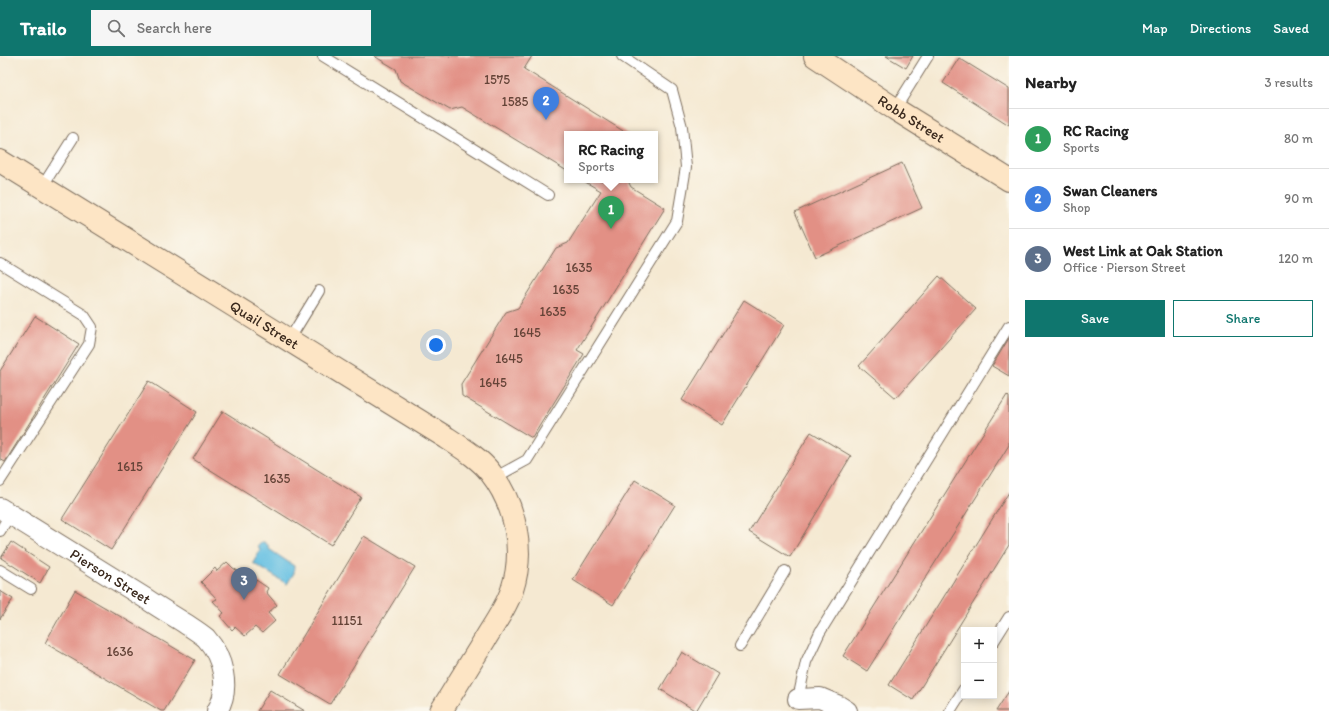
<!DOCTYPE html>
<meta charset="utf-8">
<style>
:root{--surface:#fff;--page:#f6f6f6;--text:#222;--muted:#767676;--line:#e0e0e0;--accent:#0f766e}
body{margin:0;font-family:Itim,sans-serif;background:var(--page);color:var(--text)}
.controls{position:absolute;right:12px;bottom:12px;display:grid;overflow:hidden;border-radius:0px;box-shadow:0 2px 10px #0003}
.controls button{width:36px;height:36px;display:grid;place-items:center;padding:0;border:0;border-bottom:1px solid var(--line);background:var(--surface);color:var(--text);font:20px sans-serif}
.you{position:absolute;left:436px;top:289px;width:14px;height:14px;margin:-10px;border:3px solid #fff;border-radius:50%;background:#1a73e8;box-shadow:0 0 0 6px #1a73e833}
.badge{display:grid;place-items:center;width:26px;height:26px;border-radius:50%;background:var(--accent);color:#fff;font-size:13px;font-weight:700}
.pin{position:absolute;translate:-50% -33px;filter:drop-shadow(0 1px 2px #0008)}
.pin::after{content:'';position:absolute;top:21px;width:14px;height:12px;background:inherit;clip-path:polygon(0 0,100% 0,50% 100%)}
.popup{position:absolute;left:564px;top:75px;width:94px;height:52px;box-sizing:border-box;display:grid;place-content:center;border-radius:0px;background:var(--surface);filter:drop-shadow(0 1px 3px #0005);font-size:13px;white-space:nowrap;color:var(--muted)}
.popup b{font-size:15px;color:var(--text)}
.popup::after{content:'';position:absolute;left:50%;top:100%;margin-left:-8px;border:8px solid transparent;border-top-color:var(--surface)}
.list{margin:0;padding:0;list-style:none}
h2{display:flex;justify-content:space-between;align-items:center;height:52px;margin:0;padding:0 16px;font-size:17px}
h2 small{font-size:13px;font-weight:400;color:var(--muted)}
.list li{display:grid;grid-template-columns:26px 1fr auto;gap:12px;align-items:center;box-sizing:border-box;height:60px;padding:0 16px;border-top:1px solid var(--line)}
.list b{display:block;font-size:15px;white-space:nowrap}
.list p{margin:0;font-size:13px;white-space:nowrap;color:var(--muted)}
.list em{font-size:13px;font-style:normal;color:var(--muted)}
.actions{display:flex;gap:8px;padding:12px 16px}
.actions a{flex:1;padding:9px 0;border:1px solid var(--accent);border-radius:0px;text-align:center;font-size:14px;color:var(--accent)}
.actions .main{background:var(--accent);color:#fff}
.icon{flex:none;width:22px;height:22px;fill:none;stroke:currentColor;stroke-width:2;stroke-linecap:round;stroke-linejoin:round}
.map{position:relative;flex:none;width:1009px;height:655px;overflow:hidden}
header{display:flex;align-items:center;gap:24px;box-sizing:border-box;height:56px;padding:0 20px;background:var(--accent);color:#fff}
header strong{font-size:19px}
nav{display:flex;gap:22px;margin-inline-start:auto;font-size:14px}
.search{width:280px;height:36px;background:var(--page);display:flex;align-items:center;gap:10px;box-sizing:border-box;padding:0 14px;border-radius:0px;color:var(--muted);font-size:15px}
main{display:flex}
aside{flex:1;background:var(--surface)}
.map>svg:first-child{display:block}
</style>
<header>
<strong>Trailo</strong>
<div class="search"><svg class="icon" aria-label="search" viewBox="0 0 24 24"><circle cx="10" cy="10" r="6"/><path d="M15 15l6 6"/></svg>Search here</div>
<nav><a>Map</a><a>Directions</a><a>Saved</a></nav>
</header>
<main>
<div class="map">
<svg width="1009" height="655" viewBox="0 0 1009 655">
<rect width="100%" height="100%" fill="#fbf7ec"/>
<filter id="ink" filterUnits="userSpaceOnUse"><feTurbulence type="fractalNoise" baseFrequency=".025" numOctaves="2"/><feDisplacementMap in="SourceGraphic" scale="8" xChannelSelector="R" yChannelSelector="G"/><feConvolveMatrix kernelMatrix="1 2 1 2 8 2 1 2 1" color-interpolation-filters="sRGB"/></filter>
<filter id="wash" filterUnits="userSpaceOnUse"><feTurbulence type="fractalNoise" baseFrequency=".012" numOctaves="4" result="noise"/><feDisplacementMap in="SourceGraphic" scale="16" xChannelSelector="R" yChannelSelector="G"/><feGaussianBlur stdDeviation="0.9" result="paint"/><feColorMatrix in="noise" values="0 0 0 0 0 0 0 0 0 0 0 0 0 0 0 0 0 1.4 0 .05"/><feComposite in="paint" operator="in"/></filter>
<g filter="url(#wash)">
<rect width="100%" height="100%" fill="#f5e9d2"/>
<path fill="#65c0e2" stroke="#507580" d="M262,486H264L269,490V493L294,510V517L287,528L253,507L260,495L258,490Z"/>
<g id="blocks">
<g fill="#e29085">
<path d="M374,0H532L524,13L628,78H567V115L462,51L450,54L400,25L396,13Z"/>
<path d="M886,0H913L906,12Z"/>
<path d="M959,2L1009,33V69L943,27Z"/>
<path d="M902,107L922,152L815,201L795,156Z"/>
<path d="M582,124H631L629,127L631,131L665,152L577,294L584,298L532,382L462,340L461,328L506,256L518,252L556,192L568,187L601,135Z"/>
<path d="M939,220L976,253L896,342L859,310Z"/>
<path d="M744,244L784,269L722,369L682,344Z"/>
<path d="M35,260L79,288L5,406L0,403V315Z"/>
<path d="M1009,282V320L992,310Z"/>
<path d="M149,325L197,356L111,494L62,463Z"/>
<path d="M1007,339L1009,341V389L867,615L843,600Z"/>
<path d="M223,355L361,441L331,489L193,403Z"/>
<path d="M811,376L851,400L790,501L749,476Z"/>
<path d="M635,424L675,449L613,549L573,524Z"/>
<path d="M1009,436V489L913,644L889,629Z"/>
<path d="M364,480L415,511L330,648L280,618Z"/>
<path d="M11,486L49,511L40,527L1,502Z"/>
<path d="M227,506L233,512L255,526L256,524L268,532L266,536L277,549L268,557L275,565L262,577L255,571L245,580L235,571L232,574L220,560L224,557L213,545L217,543L201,526L215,512L217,515Z"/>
<path d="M75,534L195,604L164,655H161L45,587Z"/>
<path d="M0,535L13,543L0,563Z"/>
<path d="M682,596L718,618L696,655L660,633Z"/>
<path d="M270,634L305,655H257Z"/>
<path d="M1009,635V655H996Z"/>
</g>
</g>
</g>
<g filter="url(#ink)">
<use href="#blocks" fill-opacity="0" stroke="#7c6d5d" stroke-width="1"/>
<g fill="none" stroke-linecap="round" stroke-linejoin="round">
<g stroke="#7c6d5d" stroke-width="12">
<g id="lane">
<path d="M323,0L548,139"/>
<path d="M895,53L928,0"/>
<path d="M42,131L73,82"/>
<path d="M0,207L84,259L92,271L89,288L0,425"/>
<path d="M289,284L319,235"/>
<path d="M494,422L527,404L677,165L686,111L682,71L672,34L622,0"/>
<path d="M0,475L10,459"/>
<path d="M0,514L31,533"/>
<path d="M994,585L1009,561"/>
<path d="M740,590L785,515"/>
<path d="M798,643L806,606L820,576L1009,270"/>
<path d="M950,655L964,633"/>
</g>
</g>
<g stroke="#7c6d5d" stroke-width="22">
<g id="street">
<path id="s1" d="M0,452C48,482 96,512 145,542C158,551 172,559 186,568C192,572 200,577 206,582C223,601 231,633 217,655"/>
<path d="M798,643L820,642L839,650L847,655"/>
</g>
</g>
<g stroke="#7c6d5d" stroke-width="24">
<g id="secondary">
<path id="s2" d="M815,0L895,53L1009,124"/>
<path id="s3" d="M0,105L447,382C462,392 479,402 490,416C516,449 525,495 512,534C506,552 494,568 484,585C470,608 455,632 441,655"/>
</g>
</g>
<use href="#lane" stroke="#fff" stroke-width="10"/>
<use href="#street" stroke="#fff" stroke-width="20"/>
<use href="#secondary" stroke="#fde5c5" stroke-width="22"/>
</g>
</g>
<g text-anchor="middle" stroke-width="3.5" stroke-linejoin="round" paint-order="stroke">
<g font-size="13" fill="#654438">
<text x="497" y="28">1575</text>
<text x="515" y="50">1585</text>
<text x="579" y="216">1635</text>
<text x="566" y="238">1635</text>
<text x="553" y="260">1635</text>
<text x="527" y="281">1645</text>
<text x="509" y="307">1645</text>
<text x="493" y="331">1645</text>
<text x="130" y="415">1615</text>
<text x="277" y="427">1635</text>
<text x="347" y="569">11151</text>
<text x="120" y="600">1636</text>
</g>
<g font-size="15" fill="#3b2a1e" stroke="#fbf7ec">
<text dy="5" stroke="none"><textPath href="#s2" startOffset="115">Robb Street</textPath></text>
<text dy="5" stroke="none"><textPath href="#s3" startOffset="311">Quail Street</textPath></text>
<text dy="5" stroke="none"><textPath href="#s1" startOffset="130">Pierson Street</textPath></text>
</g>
</g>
</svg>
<div class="controls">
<button>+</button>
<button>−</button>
</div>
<div class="you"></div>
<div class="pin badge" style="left:611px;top:173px;background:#2e9e5b">1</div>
<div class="popup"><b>RC Racing</b>Sports</div>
<div class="pin badge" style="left:546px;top:64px;background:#3f7fe0">2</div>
<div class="pin badge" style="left:244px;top:544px;background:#5c6f8a">3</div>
</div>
<aside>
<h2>Nearby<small>3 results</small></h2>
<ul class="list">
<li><span class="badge" style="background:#2e9e5b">1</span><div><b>RC Racing</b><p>Sports</p></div><em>80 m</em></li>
<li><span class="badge" style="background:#3f7fe0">2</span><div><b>Swan Cleaners</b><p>Shop</p></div><em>90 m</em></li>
<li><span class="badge" style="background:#5c6f8a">3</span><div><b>West Link at Oak Station</b><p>Office · Pierson Street</p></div><em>120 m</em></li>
</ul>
<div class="actions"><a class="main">Save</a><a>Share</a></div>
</aside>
</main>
